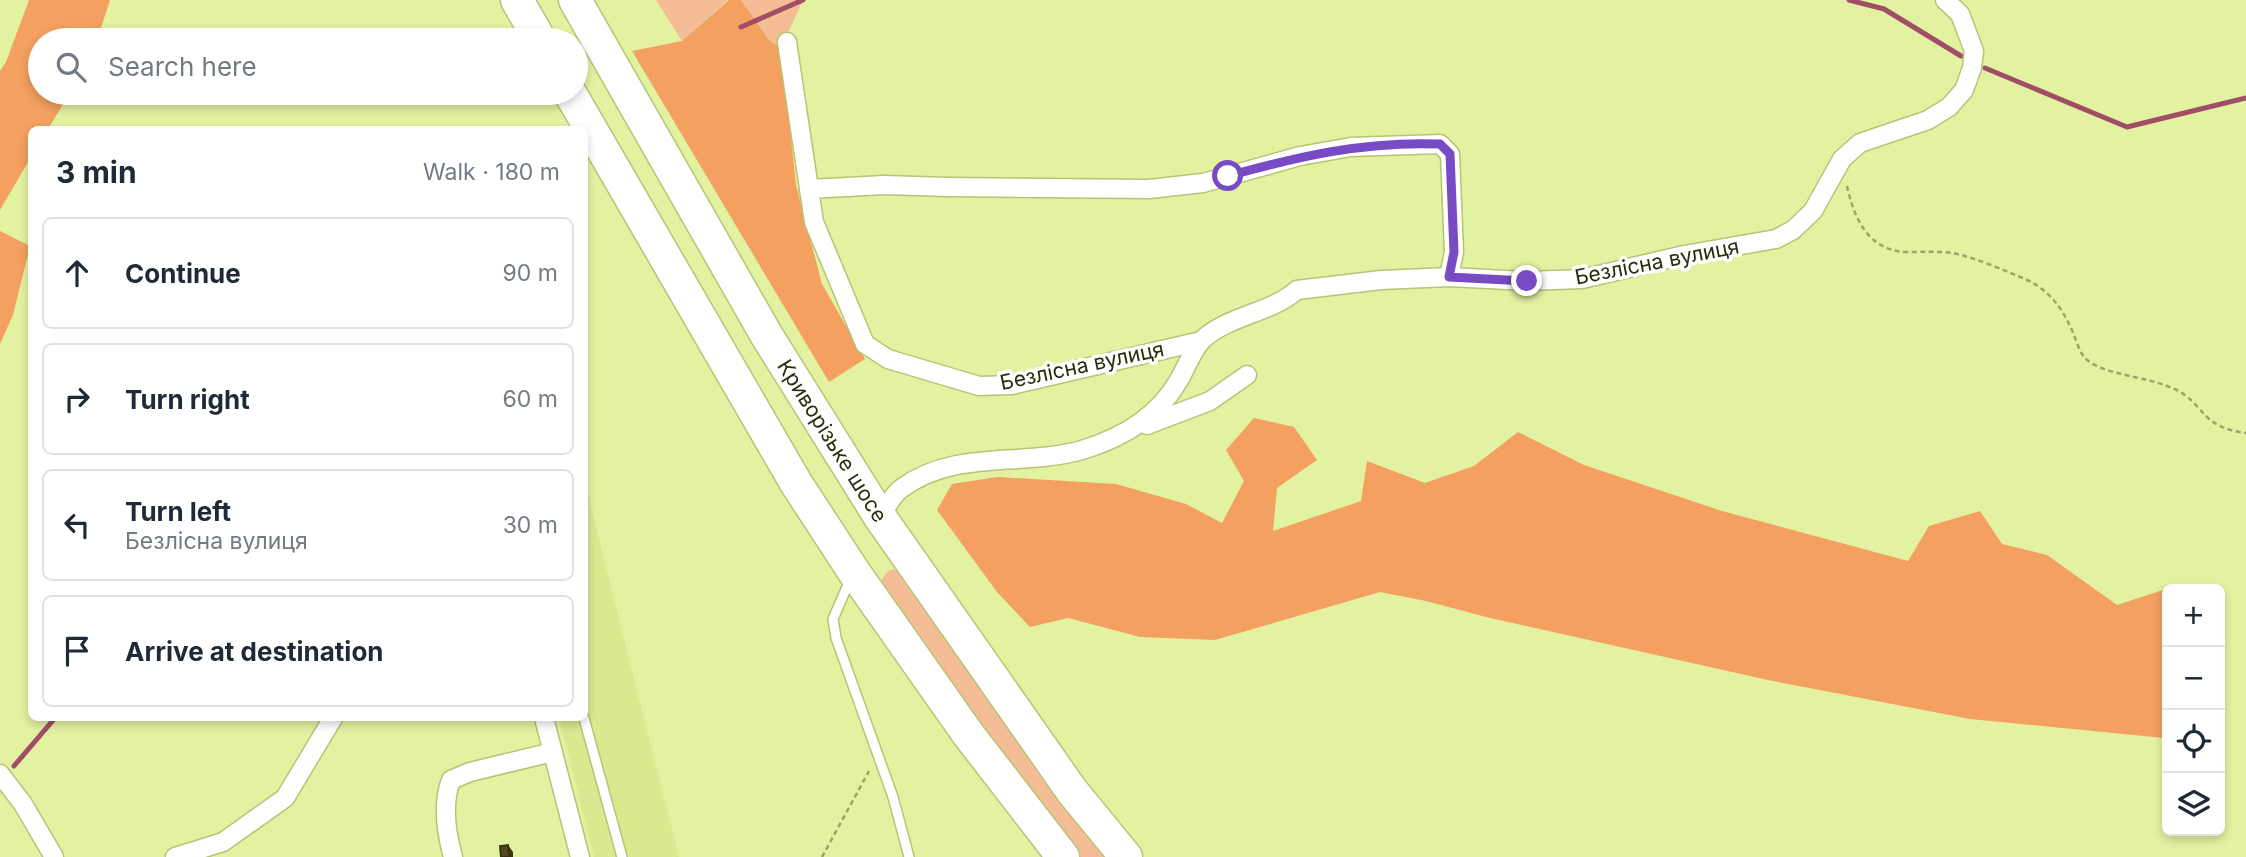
<!DOCTYPE html>
<meta charset="utf-8">
<style>
:root{--surface:#fff;--page:#f6f6f7;--text:#1f2937;--muted:#747a83;--line:#e0e1e3}
body{margin:0;font-family:Inter,sans-serif;background:var(--page);color:var(--text)}
.controls{position:absolute;right:21px;bottom:21px;display:grid;overflow:hidden;border-radius:10px;box-shadow:0 4px 10px #0003}
.controls button{width:63px;height:63px;display:grid;place-items:center;padding:0;border:0;border-bottom:2px solid var(--line);background:var(--surface);color:var(--text);font:35px sans-serif}
.stop{position:absolute;width:21px;height:21px;margin:-16px;border:5px solid #784bc4;border-radius:50%;background:#fff}
.stop.end{background:#784bc4;border-color:#fff;box-shadow:0 2px 7px #0008}
.list{margin:0;padding:0;list-style:none}
h2{display:flex;justify-content:space-between;align-items:center;height:91px;margin:0;padding:0 28px;font-size:30px}
h2 small{font-size:23px;font-weight:400;color:var(--muted)}
.list li{display:grid;grid-template-columns:46px 1fr auto;gap:21px;align-items:center;box-sizing:border-box;height:112px;margin:0 14px 14px;padding:0 14px;border:2px solid var(--line);border-radius:10px}
.list b{display:block;font-size:26px;white-space:nowrap}
.list p{margin:0;font-size:23px;white-space:nowrap;color:var(--muted)}
.list em{font-size:23px;font-style:normal;color:var(--muted)}
.icon{flex:none;width:38px;height:38px;fill:none;stroke:currentColor;stroke-width:2;stroke-linecap:round;stroke-linejoin:round}
.map{position:relative;flex:none;width:2246px;height:857px;overflow:hidden}
.search{position:absolute;background:var(--surface);box-shadow:0 4px 10px #0003;left:28px;top:28px;width:560px;height:77px;display:flex;align-items:center;gap:18px;box-sizing:border-box;padding:0 24px;border-radius:38px;color:var(--muted);font-size:26px}
.panel{position:absolute;background:var(--surface);box-shadow:0 4px 10px #0003;left:28px;top:126px;width:560px;height:595px;border-radius:10px}
.map>svg:first-child{display:block}
</style>
<div class="map">
<svg width="2246" height="857" viewBox="0 0 2246 857">
<rect width="100%" height="100%" fill="#e3f2a1"/>
<path fill="#d9e990" d="M585,483L679,857H594L559,718H584Z"/>
<g fill="#f5bd96">
<path d="M656,0H728L682,41Z"/>
<path d="M741,0H803L781,48L769,40Z"/>
<path d="M894,569L902,573L1114,857H1075L880,586C883,577 885,571 894,569Z"/>
</g>
<g fill="#f3a060">
<path d="M29,0H110L97,40H40V93H70L48,129L32,130L31,157L0,210V71L6,62Z"/>
<path d="M729,0H741L769,40L781,48L796,185L822,284L865,359L829,382L632,51L682,41Z"/>
<path d="M0,231L30,246L13,315L0,344Z"/>
<path d="M1254,418L1294,427L1317,460L1277,488L1273,531L1361,501L1367,461L1425,483L1474,466L1518,432L1584,465L1722,511L1908,561L1929,526L1980,511L2002,544L2047,555L2117,605L2169,588L2167,589V733L2164,738L1970,719L1768,680L1490,618L1426,601L1380,592L1215,640L1140,637L1068,618L1030,627L997,592L937,510L952,484L997,477L1116,484L1186,504L1222,523L1244,481L1226,450Z"/>
</g>
<g fill="none" stroke-linecap="round" stroke-linejoin="round">
<g stroke="#a04d66" stroke-width="5">
<path d="M1849,0L1884,9L1961,56"/>
<path d="M741,27L803,0"/>
<path d="M1985,68L2127,127L2246,98"/>
<path d="M14,766L55,718"/>
</g>
<g stroke="#b6c475" stroke-width="12">
<g id="lane">
<path d="M850,580L833,619L836,638L893,797L909,857"/>
<path d="M584,718L622,857"/>
</g>
</g>
<g stroke="#b6c475" stroke-width="21">
<g id="street">
<path d="M787,42L814,222L865,344L888,359L979,386L1012,385L1201,341"/>
<path d="M809,189L884,185L948,187L1149,189L1203,183L1300,156L1351,147L1440,144L1450,154L1454,252L1449,277"/>
<path d="M1147,425L1210,401L1247,375"/>
<path d="M880,517C886,508 893,494 902,488C955,449 1023,467 1082,450C1122,438 1158,417 1179,380C1186,368 1193,349 1203,339C1230,315 1271,313 1297,290L1381,280L1449,277L1527,281L1582,279L1684,255L1776,239L1793,230L1813,211L1842,159L1860,143L1928,120L1949,107L1964,90L1972,68L1974,51L1960,14L1945,0"/>
<path d="M544,718L580,857"/>
<path d="M0,774L23,804L54,857"/>
<path d="M175,857L223,842L285,798L333,718"/>
<path d="M453,857C446,832 442,804 451,780L470,772L553,752"/>
</g>
</g>
<g stroke="#b6c475" stroke-width="35">
<g id="highway">
<path d="M517,0L540,40"/>
<path d="M575,0L767,336L880,517L1072,791L1126,857"/>
<path d="M570,93L796,483L854,572L968,734L1063,857"/>
</g>
</g>
<g stroke="#9aa567" stroke-width="2.5" stroke-dasharray="5 3.5" stroke-linecap="butt">
<path d="M1847,186C1854,218 1868,250 1905,252C1921,252 1936,251 1952,253C1971,256 2009,272 2027,280C2052,292 2064,311 2074,335C2077,343 2080,353 2086,359C2107,377 2153,376 2180,392C2191,398 2199,409 2207,417C2219,428 2232,431 2246,433"/>
<path d="M822,857L869,771"/>
</g>
<use href="#lane" stroke="#fff" stroke-width="9"/>
<use href="#street" stroke="#fff" stroke-width="18"/>
<use href="#highway" stroke="#fff" stroke-width="32"/>
</g>
<path fill="#3a3314" d="M508,845L513,852V857H509Z"/>
<path fill="#53491d" stroke="#3a3314" stroke-width="2" d="M508,845L509,857H501L500,846Z"/>
<g fill="none" stroke-linecap="round" stroke-linejoin="round">
<path stroke="#784bc4" stroke-width="9" d="M1228,176C1300,156 1365,141 1440,144L1450,154L1454,252L1449,277L1527,281"/>
</g>
<g text-anchor="middle" stroke-width="7" stroke-linejoin="round" paint-order="stroke">
<g font-size="21" fill="#282d0c" stroke="#fff">
<text transform="translate(1657 262) rotate(-11)" y="7">Безлісна вулиця</text>
<text transform="translate(1082 366) rotate(-12)" y="7">Безлісна вулиця</text>
<text transform="translate(832 441) rotate(58)" y="7">Криворізьке шосе</text>
</g>
</g>
</svg>
<div class="controls">
<button>+</button>
<button>−</button>
<button><svg class="icon" aria-label="locate" viewBox="0 0 24 24"><circle cx="12" cy="12" r="6"/><path d="M12 2v4M12 18v4M2 12h4M18 12h4"/></svg></button>
<button><svg class="icon" aria-label="layers" viewBox="0 0 24 24"><path d="M12 4l9 5-9 5-9-5zM3 14l9 5 9-5"/></svg></button>
</div>
<div class="stop" style="left:1228px;top:176px"></div>
<div class="stop end" style="left:1527px;top:281px"></div>
<div class="search"><svg class="icon" aria-label="search" viewBox="0 0 24 24"><circle cx="10" cy="10" r="6"/><path d="M15 15l6 6"/></svg>Search here</div>
<section class="panel">
<h2>3 min<small>Walk · 180 m</small></h2>
<ul class="list">
<li><svg class="icon" aria-label="ahead" viewBox="0 0 24 24"><path d="M12 20V5M6 11l6-6 6 6"/></svg><div><b>Continue</b></div><em>90 m</em></li>
<li><svg class="icon" aria-label="right" viewBox="0 0 24 24"><path d="M7 20v-9h11M14 6l5 5-5 5"/></svg><div><b>Turn right</b></div><em>60 m</em></li>
<li><svg class="icon" aria-label="left" viewBox="0 0 24 24"><path d="M17 20v-9H6M10 6l-5 5 5 5"/></svg><div><b>Turn left</b><p>Безлісна вулиця</p></div><em>30 m</em></li>
<li><svg class="icon" aria-label="arrive" viewBox="0 0 24 24"><path d="M6 21V4h12l-3 4 3 4H6"/></svg><div><b>Arrive at destination</b></div></li>
</ul>
</section>
</div>
